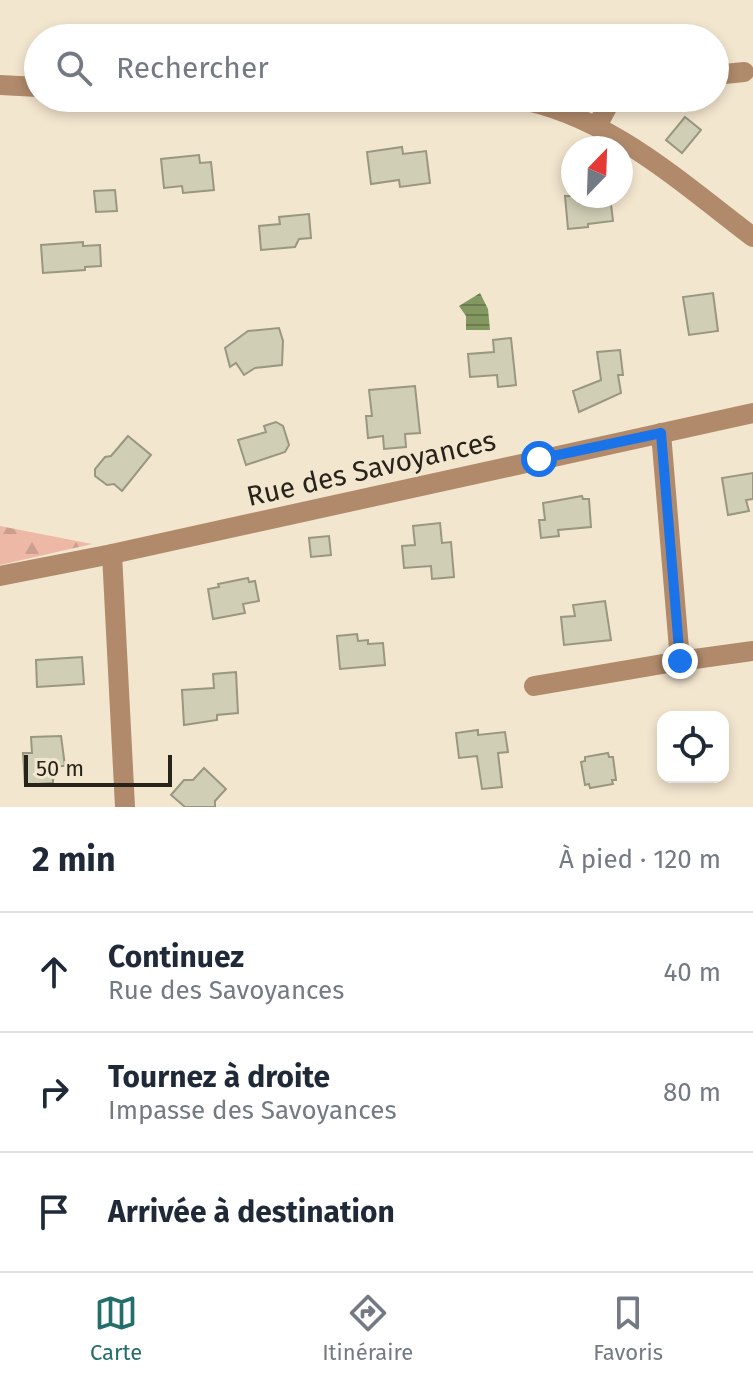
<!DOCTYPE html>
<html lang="fr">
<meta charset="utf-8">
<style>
:root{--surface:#fff;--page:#f6f6f7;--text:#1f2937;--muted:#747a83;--line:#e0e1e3;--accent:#236e6b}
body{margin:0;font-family:"Fira Sans",sans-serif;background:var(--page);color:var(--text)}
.controls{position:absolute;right:24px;bottom:24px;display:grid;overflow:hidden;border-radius:16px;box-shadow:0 4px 12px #0003}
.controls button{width:72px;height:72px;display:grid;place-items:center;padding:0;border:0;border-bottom:2px solid var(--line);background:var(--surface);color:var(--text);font:40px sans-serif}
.compass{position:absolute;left:561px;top:136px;width:72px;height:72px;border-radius:50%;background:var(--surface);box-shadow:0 4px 12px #0003;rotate:23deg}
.scale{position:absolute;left:24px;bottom:20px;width:148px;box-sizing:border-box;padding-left:8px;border:4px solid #27231a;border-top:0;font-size:22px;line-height:28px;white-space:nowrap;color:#27231a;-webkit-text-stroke:6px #f3e6cf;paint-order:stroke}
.stop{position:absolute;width:24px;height:24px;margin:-18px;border:6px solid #1a73e8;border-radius:50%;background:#fff}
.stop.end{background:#1a73e8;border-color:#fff;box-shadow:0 2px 8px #0008}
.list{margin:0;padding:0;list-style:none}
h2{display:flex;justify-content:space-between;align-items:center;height:104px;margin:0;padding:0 32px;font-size:34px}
h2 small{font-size:26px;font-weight:400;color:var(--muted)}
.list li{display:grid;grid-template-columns:52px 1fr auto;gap:24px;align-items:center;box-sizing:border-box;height:120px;padding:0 32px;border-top:2px solid var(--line)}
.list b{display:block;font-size:30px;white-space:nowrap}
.list p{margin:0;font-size:26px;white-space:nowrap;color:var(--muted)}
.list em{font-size:26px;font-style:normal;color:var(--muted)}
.icon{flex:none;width:44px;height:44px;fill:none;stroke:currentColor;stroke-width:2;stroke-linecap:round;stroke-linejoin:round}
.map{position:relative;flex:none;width:753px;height:807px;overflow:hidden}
.search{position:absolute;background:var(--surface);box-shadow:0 4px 12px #0003;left:24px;right:24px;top:24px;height:88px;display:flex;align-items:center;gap:20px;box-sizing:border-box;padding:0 28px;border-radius:44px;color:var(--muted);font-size:30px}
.sheet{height:464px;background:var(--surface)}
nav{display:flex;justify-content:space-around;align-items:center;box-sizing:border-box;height:112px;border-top:2px solid var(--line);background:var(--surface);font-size:22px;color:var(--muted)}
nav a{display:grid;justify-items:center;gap:4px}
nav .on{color:var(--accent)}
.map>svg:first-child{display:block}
</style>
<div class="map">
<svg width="753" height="807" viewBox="0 0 753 807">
<defs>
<pattern id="forest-firs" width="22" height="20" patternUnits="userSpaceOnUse" patternTransform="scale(2)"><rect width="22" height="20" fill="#eeb8a6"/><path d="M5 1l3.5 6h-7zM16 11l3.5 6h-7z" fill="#cc9e8e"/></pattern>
<pattern id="water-rules" width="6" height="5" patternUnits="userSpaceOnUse" patternTransform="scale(2)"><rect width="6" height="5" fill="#839861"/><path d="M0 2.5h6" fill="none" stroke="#6b7c4f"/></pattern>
</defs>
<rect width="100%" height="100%" fill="#f3e6cf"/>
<path fill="url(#forest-firs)" d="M0,526L92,544L0,565Z"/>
<path fill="url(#water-rules)" d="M480,293L488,309L490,330H466V316L459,306Z"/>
<g fill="#d0ceb5" stroke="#999780" stroke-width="2">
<path d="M685,117L701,130L682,153L666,140Z"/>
<path d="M402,147L403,154L426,151L430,183L400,187L399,180L371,184L367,152Z"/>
<path d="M199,155L200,163L211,162L214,190L183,193L182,186L164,188L161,159Z"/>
<path d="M115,190L117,211L96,212L94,191Z"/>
<path d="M565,196H610L613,221L588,224V227L568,229Z"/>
<path d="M309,214L311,238L299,239L295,247L261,250L259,226L280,224L279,217Z"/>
<path d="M83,242V246L100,245L101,266L85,267V270L43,273L41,245Z"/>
<path d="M713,293L718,331L689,335L683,297Z"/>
<path d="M279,328L283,341L282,365L255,368L244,375L236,363L230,367L225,348L248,331Z"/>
<path d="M511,338L516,385L498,387L497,375L470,377L468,354L494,352L493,340Z"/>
<path d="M620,350L623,375H618L621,393L579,412L573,391L601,380L597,352Z"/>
<path d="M415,386L420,433L405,434L406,447L384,449L383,436L368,438L366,416H372L369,390Z"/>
<path d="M276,422L283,426L289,445L285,452L246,465L238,440L266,432L264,426Z"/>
<path d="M128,436L151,455L122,491L114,484L107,485L95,476V469L105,457L111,456Z"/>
<path d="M753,473V499L746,500L749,511L728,515L722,478Z"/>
<path d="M582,496L583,499H589L591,527L558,530L559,536L541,538L539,520H545L543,503Z"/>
<path d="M440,523L442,543L451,542L454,577L432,579L431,566L404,568L402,546L415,545L413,526Z"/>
<path d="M329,536L331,555L311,557L309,538Z"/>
<path d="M248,578L249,582L255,581L259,601L243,604L245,613L213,619L208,589L219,587L218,584Z"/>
<path d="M605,601L611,640L564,645L561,617L575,616L573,605Z"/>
<path d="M357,634L358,641L368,640V644L383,643L385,665L340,669L337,636Z"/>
<path d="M82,657L84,684L37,687L36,660Z"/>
<path d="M236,672L238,713L217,715V720L184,725L182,690L214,688L213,674Z"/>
<path d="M478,730V735L505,732L508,752L498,753L502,787L482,789L477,756L459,758L456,733Z"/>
<path d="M61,736L65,766H61L53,775V783L25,785L23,753H32L31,737Z"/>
<path d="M608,753L609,757H613L616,780H612L613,784L590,788L589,784L585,785L581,762L585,761V757Z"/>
<path d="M204,768L226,789L215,801V807H185L171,795L184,780H193Z"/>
</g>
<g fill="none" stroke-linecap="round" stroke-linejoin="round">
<g stroke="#b08a6b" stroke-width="20">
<path d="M715,75L744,72"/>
<path d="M0,85L38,87"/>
<path d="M233,98H334"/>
<path d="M512,98C607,114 679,181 753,237"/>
<path d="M597,126L612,98"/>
<path d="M661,433L680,661"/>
<path d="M112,554L125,807"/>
<path d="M0,576L112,554L753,413"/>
<path d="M534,686L680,661L753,651"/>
</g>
</g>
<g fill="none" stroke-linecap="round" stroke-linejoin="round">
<path stroke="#1a73e8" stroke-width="10" d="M539,459L661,433L680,661"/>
</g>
<g text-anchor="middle" stroke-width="6" stroke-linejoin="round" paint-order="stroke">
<g font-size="28" fill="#27231a" stroke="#f3e6cf">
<text transform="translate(371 468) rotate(-13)" y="10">Rue des Savoyances</text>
</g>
</g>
</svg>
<div class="controls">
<button><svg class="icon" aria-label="locate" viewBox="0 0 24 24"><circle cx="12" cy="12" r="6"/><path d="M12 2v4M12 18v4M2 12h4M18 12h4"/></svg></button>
</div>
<svg class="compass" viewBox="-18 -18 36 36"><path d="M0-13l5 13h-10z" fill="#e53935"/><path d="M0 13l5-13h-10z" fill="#747a83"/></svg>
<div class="scale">50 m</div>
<div class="stop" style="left:539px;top:459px"></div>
<div class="stop end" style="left:680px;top:661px"></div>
<div class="search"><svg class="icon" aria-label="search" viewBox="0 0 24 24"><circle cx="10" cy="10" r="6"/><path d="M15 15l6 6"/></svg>Rechercher</div>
</div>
<section class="sheet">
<h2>2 min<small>À pied · 120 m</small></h2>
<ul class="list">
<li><svg class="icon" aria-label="ahead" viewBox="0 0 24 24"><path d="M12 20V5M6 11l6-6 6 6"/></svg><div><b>Continuez</b><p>Rue des Savoyances</p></div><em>40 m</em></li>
<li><svg class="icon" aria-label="right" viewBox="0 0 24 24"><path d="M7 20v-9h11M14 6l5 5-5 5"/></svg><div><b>Tournez à droite</b><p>Impasse des Savoyances</p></div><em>80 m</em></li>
<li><svg class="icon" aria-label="arrive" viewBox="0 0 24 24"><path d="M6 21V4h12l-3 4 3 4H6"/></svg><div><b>Arrivée à destination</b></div></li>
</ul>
</section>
<nav>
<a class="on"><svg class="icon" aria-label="map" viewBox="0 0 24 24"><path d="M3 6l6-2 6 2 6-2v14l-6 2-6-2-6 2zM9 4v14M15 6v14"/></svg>Carte</a>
<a><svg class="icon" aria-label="directions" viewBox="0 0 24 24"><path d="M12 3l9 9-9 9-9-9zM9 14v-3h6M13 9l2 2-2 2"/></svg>Itinéraire</a>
<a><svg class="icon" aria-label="saved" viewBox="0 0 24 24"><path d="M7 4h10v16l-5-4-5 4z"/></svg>Favoris</a>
</nav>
